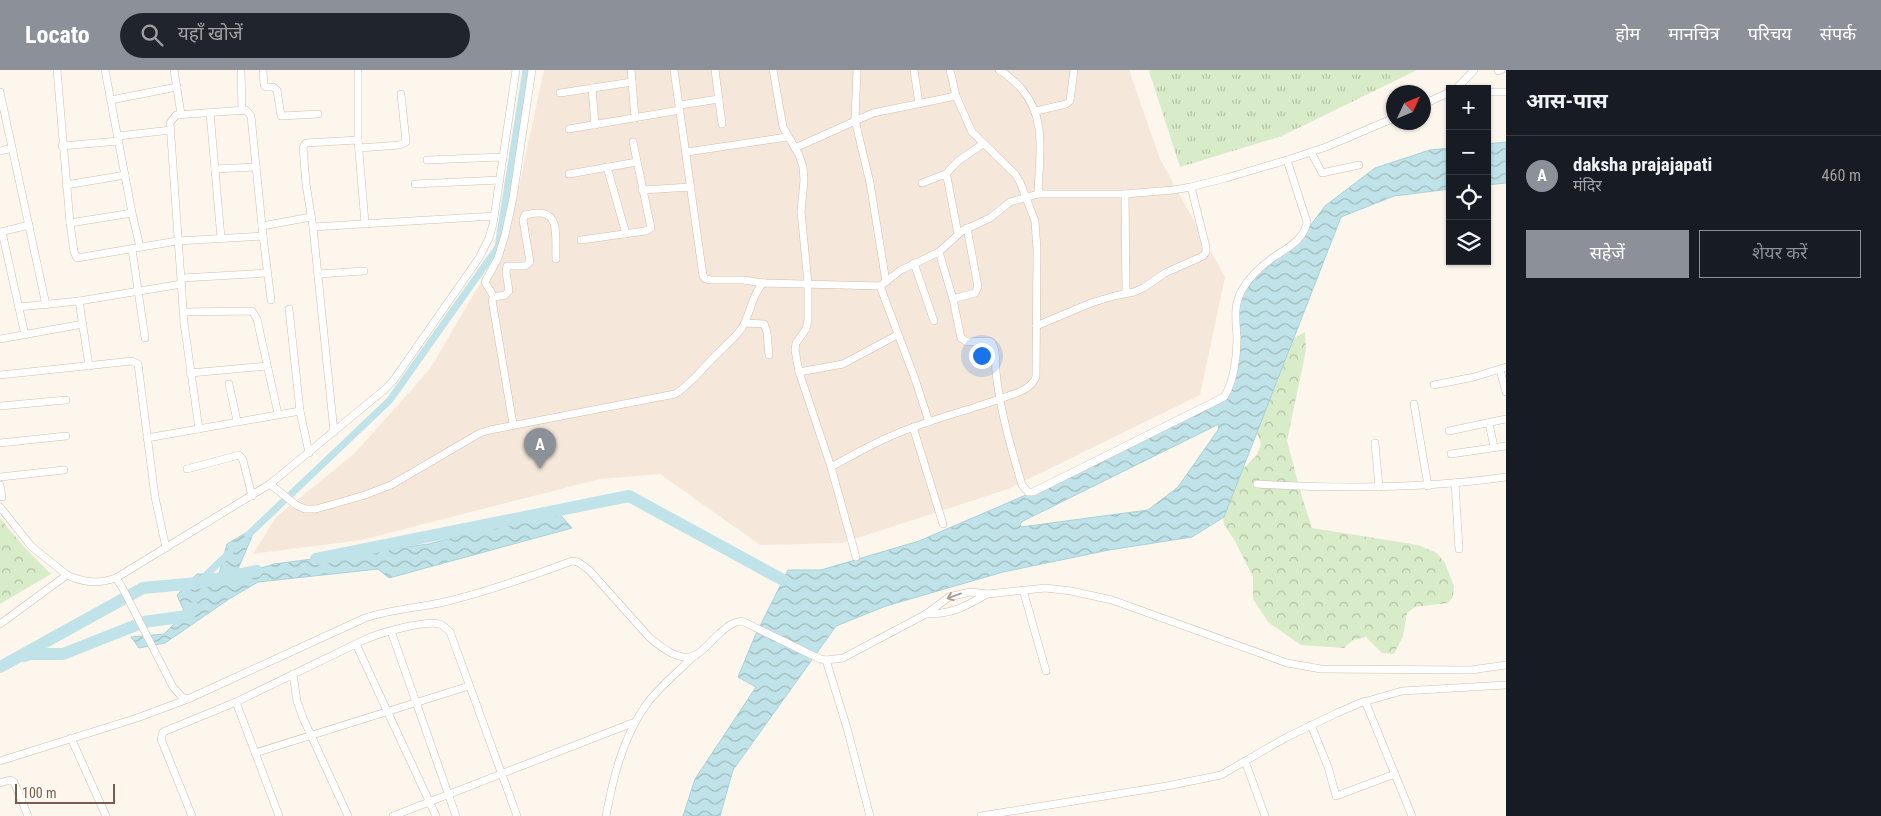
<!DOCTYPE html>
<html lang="hi">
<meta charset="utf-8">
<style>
:root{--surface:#171b24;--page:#20242c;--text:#f1f3f6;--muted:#9ea1a6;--line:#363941;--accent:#8c9099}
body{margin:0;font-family:"Roboto Condensed","Noto Sans Devanagari",sans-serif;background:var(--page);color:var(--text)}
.controls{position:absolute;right:15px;top:15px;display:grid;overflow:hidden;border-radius:0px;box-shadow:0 1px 4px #0004}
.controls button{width:45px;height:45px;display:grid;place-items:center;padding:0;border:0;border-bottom:1px solid var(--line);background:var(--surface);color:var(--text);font:25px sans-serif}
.compass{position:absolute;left:1386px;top:15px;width:45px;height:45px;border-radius:50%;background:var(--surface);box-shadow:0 1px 4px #0004;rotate:46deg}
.scale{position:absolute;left:15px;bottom:12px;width:100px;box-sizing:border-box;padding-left:5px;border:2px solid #7a5c4d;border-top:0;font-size:14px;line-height:18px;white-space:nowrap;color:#7a5c4d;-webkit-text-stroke:4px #fffaf3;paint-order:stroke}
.you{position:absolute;left:981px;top:285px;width:18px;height:18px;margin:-12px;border:4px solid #fff;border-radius:50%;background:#1a73e8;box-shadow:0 0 0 8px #1a73e833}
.badge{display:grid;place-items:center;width:32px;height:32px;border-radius:50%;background:var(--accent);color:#fff;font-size:16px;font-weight:700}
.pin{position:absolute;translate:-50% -41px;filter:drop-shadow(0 1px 2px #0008)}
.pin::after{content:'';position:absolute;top:26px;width:18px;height:15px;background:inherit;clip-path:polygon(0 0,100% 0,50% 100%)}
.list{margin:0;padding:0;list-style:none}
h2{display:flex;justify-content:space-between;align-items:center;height:65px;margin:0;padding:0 20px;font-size:21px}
h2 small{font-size:16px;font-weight:400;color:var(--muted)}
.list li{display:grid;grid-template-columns:32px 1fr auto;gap:15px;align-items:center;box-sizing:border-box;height:80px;padding:0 20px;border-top:1px solid var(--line)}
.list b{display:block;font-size:19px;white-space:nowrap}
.list p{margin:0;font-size:16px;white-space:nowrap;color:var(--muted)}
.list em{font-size:16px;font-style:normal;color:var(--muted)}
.actions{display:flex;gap:10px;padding:15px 20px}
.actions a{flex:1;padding:11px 0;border:1px solid var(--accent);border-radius:0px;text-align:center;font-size:18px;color:var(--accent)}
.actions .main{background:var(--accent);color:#fff}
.icon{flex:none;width:28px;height:28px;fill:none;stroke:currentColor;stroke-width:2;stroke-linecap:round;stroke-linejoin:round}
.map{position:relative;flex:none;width:1506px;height:746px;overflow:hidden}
header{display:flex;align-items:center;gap:30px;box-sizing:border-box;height:70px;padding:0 25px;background:var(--accent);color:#fff}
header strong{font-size:24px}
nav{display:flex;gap:28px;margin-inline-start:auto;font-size:18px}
.search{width:350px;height:45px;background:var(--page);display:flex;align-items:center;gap:12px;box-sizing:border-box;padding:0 18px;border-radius:28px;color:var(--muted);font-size:19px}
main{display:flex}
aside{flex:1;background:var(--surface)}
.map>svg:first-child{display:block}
</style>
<header>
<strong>Locato</strong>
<div class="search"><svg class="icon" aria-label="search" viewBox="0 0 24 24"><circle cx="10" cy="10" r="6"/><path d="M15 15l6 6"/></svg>यहाँ खोजें</div>
<nav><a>होम</a><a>मानचित्र</a><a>परिचय</a><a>संपर्क</a></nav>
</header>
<main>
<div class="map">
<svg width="1506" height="746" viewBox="0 0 1506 746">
<defs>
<pattern id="forest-crowns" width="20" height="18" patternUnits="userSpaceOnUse" patternTransform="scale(1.25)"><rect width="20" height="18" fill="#d8ecc9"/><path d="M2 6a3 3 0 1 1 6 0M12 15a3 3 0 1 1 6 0" fill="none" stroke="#b4c2a5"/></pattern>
<pattern id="park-tufts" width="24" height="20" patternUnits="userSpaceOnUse" patternTransform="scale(1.25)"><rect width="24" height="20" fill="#d8ecc9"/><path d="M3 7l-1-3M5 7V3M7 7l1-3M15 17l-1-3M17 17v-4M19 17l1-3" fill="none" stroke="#b4c2a5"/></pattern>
<pattern id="water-waves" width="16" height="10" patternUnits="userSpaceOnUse" patternTransform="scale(1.25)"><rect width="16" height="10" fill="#bfe3e8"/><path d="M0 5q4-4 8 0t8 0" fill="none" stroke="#a0bbbe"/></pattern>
</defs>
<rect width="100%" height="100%" fill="#fdf6ec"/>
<path fill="#f5e8da" d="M544,0H1129L1160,89L1225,207L1200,325L1008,419L842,473L760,475L660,404L600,409L361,470L253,484L276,447L354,384L430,299L508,166Z"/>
<g fill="url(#forest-crowns)">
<path d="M1305,262L1306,280L1287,371L1302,427L1312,458L1418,475L1437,483L1445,493L1454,516L1453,527L1448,533L1415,537L1407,543L1403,566L1394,584L1382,583L1366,567L1353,570L1344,578L1301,575L1268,552L1253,529V507L1235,471L1224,455L1222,434L1235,407L1256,386L1261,374L1253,352L1287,272Z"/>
<path d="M0,448L24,477L51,504L0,534Z"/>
</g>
<path fill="url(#park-tufts)" d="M1151,0H1417L1282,66L1180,97L1149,1Z"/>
<g fill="url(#water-waves)" stroke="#a5d3da" fill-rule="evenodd">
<path d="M1506,72V113L1487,115V74Z"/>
<path d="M1450,78V119L1394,126L1341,147L1224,447L1192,467L1109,480L1003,502L886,536L836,556L733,700L720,746H683L695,709L756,617L738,607L755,566L788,500H821L919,471L1026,425L1225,329L1236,277L1235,234L1253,211L1304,164L1325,136L1375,98L1430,80ZM1219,354L1218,360L1178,417L1148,440L1021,457L1020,454L1023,451Z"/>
<path d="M556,440L572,458L389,508L378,499L258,512L229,529L165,573L139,578L131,567L164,564L185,543L177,525L197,504H219L227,474L256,457L235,506L274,494L429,474Z"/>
</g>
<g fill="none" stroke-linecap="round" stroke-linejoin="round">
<g stroke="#bfe3e8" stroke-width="7">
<path d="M248,465L390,330L498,177L526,0"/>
<path d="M201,510L230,482"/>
</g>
<g stroke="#bfe3e8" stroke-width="12">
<path d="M316,489L629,426L783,510"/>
<path d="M24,586L30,584H63L144,552L187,546L194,538"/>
<path d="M0,597L143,518L197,513L257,501"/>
</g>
<g stroke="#d1beb0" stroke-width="8">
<g id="minor">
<path d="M57,0L70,153L74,182L77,188L177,171L263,166L271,230"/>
<path d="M105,0L132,143L140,177"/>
<path d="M174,0L181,44"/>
<path d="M241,0L242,41"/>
<path d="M263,0L264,15L266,17H273L277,20L281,46L318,44"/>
<path d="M358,0V70L365,153"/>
<path d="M631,0L635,48"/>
<path d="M674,0L703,206L706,209L711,210H743L764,213"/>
<path d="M715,0L722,54"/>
<path d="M773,0L783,57L799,85L803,97L804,110L801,142L808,213V250L806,259L796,273L795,280L799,302L831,397L856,487"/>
<path d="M857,0L855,50L870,113L886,212"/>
<path d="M914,0L919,34"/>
<path d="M999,0C1007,4 1013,10 1020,17C1048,48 1039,85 1038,124"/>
<path d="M1498,1L1501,0"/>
<path d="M592,18L595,55"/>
<path d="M1456,19L1474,0"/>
<path d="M0,22L46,235"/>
<path d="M1487,22H1506"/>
<path d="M560,23L632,12"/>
<path d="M111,30L177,17"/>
<path d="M1424,34L1450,22"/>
<path d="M680,35L719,29"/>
<path d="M1036,41L1066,34L1070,31L1074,0"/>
<path d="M210,43L221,168"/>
<path d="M569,59L680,40"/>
<path d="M118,66L171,60"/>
<path d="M62,76L119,71"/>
<path d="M359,78L400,75L406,72L401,24"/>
<path d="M795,78L873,43L956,26"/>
<path d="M0,81L12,78"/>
<path d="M687,82L787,67"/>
<path d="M1311,82L1322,103L1359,95"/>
<path d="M427,90L503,87"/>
<path d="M607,97L626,164"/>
<path d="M215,99L256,97"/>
<path d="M569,104L637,92"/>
<path d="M945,105L958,91L983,74"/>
<path d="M922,113L943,105L947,107L958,164"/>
<path d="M415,114L500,110"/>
<path d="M66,115L125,105"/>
<path d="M642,120L691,117"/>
<path d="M1125,124L1126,223"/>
<path d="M70,153L132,143"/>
<path d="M262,156L311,147"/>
<path d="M313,157L494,146"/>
<path d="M0,162L29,155"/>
<path d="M2,162L25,265"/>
<path d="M581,170L645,161L651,158L633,72"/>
<path d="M132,179L145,268"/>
<path d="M939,182L953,229L961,268L967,272L988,271L991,272C997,279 995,292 996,302C1000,341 1011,378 1022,415L1028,422H1033L1224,327C1234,312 1237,286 1237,268C1236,250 1233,236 1242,220C1249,208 1260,197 1271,189C1285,179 1304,171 1307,152L1287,90"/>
<path d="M914,193L934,251"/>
<path d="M318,204L364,201"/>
<path d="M182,208L267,203"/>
<path d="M880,216L915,309L929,352"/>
<path d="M494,227L485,212L498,188L505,165L513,128L532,0"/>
<path d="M953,229L975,223L978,217L967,158"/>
<path d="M79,231L89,296"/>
<path d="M19,237L79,231L182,214"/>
<path d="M289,239L300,341"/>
<path d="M184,242L252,241L257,249L278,344"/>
<path d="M745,253L764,254L767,262L769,285"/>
<path d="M1036,256L1091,233L1114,226L1134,222L1143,218L1165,203L1203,186L1206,182V177L1191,117"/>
<path d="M0,269L83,254"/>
<path d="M1500,300L1506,322"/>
<path d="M799,302L843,294L897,265"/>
<path d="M190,303L267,296"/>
<path d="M0,305L132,291L138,294L155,427L166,478"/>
<path d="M229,314L237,351"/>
<path d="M1434,315L1474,307L1506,297"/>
<path d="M1414,334L1428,416"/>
<path d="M0,336L66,330"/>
<path d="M1489,353L1494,377"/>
<path d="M513,354L492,230L494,227L505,225L509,221L506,202L507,196H525L530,192L523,150L525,145C562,135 555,163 556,189"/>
<path d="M913,357L943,454"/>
<path d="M199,359L184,253L170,53L176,45L246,40L251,46L263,166"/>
<path d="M1449,361L1506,349"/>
<path d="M334,362L313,157L306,114L303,77L306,73L358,70"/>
<path d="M147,368L300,341L309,383"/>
<path d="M0,373L66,366"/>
<path d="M1375,373L1379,417"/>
<path d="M1451,384L1506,376"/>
<path d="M831,397C858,382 885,367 914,357C943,346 973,339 1002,328C1014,324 1031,320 1036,307L1037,180L1035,151L1020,112L1015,104L972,62L956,26L950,0"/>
<path d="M187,399L239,385L243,390L252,426"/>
<path d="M0,407L64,400"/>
<path d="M1455,413L1459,479"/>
<path d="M270,414L384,320L393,311L479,188L489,168L493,154L516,0"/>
<path d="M1257,414C1341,419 1423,419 1506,407"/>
<path d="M0,415L2,427"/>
<path d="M0,437L31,476L67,505"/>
<path d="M116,508L122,517L173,617L182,627L188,629L365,548C389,540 414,538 440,533C484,523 529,507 572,491L578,492L589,500L650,568C661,577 680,593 696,585C704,580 712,570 719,564C727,557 732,552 742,551L820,589L826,590L843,588L926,544L949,527L970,522L988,524L1045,518L1071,521L1112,530L1287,593L1321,599L1471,600L1506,595"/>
<path d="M1023,520L1046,601"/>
<path d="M926,544C952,544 965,537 987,524"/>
<path d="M0,554L67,505C85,513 98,514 116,508L270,414L296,435L305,439H316L365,425L391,415L480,363L490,360L675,324C690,315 702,299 715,286C724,277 735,268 742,258C750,245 753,221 764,213L880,216L901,200L939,182L962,161L990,148L1010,132L1038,124H1125L1173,120L1191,117L1226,108L1287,90L1326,77L1394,48"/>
<path d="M391,561L456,746"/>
<path d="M356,574L436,746"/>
<path d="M826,590L847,658L870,746"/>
<path d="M293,604L297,631L303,648L348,746"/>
<path d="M1365,631L1412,746"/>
<path d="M236,632L279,746"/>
<path d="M1311,655L1328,697L1336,726L1395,704"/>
<path d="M71,668L106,746"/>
<path d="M255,683L469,616"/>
<path d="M0,691L137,648L188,629"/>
<path d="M1245,691L1265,746"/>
<path d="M0,713L10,710L14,712L28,746"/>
<path d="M192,746L161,669L163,662L236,632L366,569C380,563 425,550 440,554C444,556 447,559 450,562L517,746"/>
<path d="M393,746L635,652"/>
<path d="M606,746C613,708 623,667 646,635C659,617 678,602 694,586"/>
<path d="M981,746L1167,716L1221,705L1287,667L1337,643L1360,633L1402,621L1506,615"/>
</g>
</g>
<use href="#minor" stroke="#fff" stroke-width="7"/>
</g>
<defs><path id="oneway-shaft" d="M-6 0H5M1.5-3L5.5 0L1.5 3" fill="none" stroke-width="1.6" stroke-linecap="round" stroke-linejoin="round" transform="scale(1.25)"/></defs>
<use stroke="#af9d94" href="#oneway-shaft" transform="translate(954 526) rotate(160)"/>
</svg>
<div class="controls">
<button>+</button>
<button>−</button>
<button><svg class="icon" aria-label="locate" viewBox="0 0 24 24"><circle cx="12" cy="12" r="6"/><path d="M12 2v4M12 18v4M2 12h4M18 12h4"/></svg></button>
<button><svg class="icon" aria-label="layers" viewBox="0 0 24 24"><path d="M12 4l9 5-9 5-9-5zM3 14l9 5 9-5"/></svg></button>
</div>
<svg class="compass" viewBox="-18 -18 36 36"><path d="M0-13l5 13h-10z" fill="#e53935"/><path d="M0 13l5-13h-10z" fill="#9ea1a6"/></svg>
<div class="scale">100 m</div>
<div class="you"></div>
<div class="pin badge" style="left:540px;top:399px">A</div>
</div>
<aside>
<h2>आस-पास<small></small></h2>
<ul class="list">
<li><span class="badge">A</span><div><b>daksha prajajapati</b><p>मंदिर</p></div><em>460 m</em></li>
</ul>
<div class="actions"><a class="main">सहेजें</a><a>शेयर करें</a></div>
</aside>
</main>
